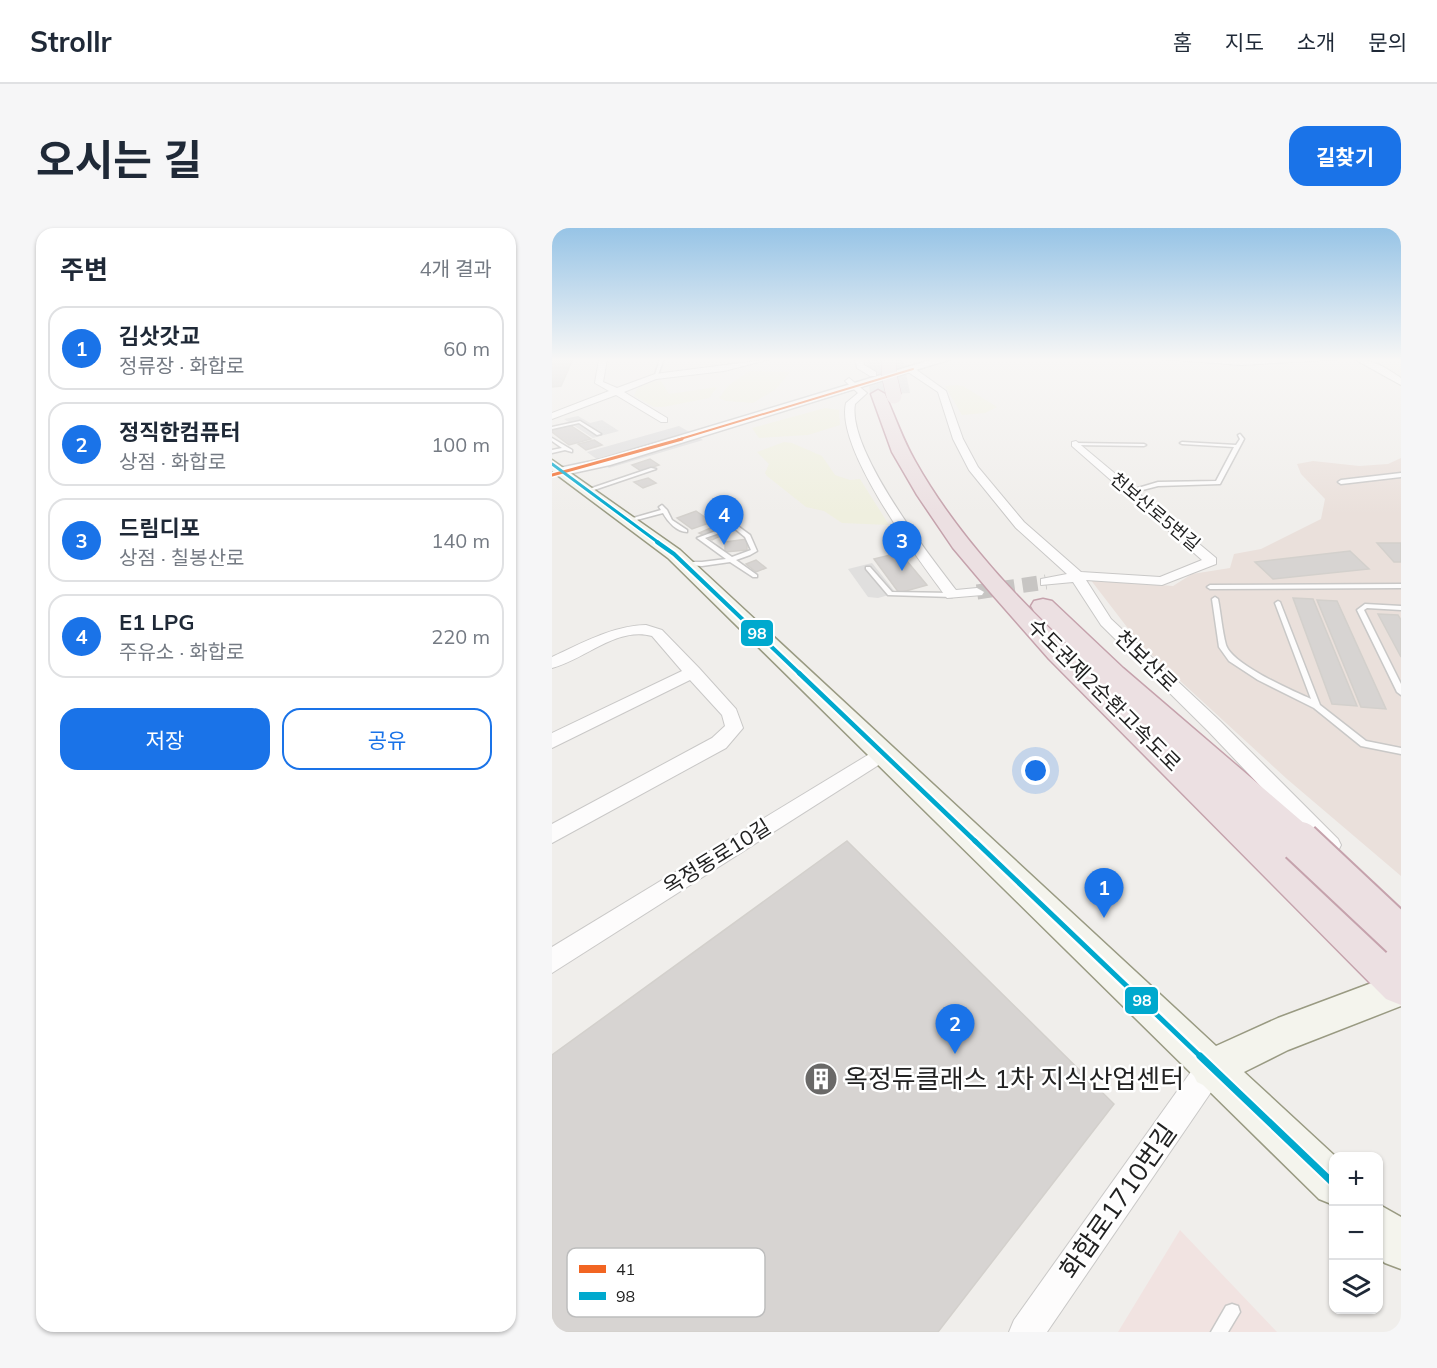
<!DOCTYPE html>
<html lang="ko">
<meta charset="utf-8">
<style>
:root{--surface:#fff;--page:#f6f6f7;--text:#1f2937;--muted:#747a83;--line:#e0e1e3;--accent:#1a73e8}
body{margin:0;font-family:Mulish,"Noto Sans KR",sans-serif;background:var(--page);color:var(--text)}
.controls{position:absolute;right:18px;bottom:18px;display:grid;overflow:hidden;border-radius:12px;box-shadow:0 2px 4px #0004}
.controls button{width:54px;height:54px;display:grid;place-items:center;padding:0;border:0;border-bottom:2px solid var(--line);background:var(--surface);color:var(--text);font:30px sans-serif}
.you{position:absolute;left:484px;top:543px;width:21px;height:21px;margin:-15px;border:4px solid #fff;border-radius:50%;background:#1a73e8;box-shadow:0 0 0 9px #1a73e833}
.badge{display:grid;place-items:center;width:39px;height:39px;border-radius:50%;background:var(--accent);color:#fff;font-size:20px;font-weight:700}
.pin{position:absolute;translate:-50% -50px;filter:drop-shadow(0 2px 3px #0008)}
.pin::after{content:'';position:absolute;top:32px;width:21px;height:18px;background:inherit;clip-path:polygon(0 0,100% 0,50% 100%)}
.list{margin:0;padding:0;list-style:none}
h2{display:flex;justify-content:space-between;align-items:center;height:78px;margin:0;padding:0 24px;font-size:26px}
h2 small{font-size:20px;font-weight:400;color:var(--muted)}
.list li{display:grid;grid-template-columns:39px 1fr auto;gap:18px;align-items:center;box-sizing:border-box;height:84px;margin:0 12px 12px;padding:0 12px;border:2px solid var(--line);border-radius:18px}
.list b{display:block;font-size:22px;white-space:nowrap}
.list p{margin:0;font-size:20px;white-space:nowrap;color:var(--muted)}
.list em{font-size:20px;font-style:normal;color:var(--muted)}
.actions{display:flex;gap:12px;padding:18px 24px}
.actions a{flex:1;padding:14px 0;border:2px solid var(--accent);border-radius:18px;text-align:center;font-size:21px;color:var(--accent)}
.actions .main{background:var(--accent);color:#fff}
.icon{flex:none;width:33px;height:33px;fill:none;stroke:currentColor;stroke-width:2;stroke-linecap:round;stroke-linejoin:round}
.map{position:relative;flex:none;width:849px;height:1104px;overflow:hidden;border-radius:18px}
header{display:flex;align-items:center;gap:36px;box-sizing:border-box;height:84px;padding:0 30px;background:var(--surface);border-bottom:2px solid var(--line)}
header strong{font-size:28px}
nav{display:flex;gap:33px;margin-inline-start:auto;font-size:21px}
.intro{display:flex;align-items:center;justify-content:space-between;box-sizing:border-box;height:144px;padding:0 36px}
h1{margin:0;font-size:42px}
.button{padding:15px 27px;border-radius:18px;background:var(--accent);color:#fff;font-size:21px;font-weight:700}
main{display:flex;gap:36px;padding:0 36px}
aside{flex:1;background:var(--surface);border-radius:18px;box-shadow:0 2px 4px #0004}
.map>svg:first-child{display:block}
</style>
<header>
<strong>Strollr</strong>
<nav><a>홈</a><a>지도</a><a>소개</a><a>문의</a></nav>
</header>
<div class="intro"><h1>오시는 길</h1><a class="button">길찾기</a></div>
<main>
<aside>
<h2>주변<small>4개 결과</small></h2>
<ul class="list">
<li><span class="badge">1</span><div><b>김삿갓교</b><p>정류장 · 화합로</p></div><em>60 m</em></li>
<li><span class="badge">2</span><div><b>정직한컴퓨터</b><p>상점 · 화합로</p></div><em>100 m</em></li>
<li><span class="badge">3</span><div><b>드림디포</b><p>상점 · 칠봉산로</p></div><em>140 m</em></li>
<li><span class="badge">4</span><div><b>E1 LPG</b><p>주유소 · 화합로</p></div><em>220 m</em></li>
</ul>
<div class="actions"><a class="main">저장</a><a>공유</a></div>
</aside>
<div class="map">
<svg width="849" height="1104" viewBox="0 0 849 1104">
<rect width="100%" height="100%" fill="#f0eeeb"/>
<path fill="#f1e3e1" d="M628,1002L725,1104H566Z"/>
<path fill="#eae0db" d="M849,230V648L735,551L588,416L538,351L621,358L640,346L678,340L682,326L709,321L769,291L773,271L749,246L745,236L761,233L807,238L836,236Z"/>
<g fill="#efefdf">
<path d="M197,143L238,144L224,161L201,175L174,173L167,170L176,158Z"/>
<path d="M108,152L117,166L165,159L157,170L111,179H102L82,168L85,161L98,153Z"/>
<path d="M404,157L411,158L445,179L433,185L410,187L393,158Z"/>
<path d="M273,180L287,182L288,197L256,207L207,210L200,200Z"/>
<path d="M232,214L240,215L270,228L283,247L298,252L308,251L337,297L290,295L272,283L254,279L215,248L213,245L217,236L205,224Z"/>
</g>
<g fill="#e0dfde">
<path d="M26,188L38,195L50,192L67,203L41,210L12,191Z"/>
<path d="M320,335L344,365L326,370L316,369L296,341Z"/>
</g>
<g fill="#dedddd">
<path d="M315,131H351L358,165L318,167Z"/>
<path d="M127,198L151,212L57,240L35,224Z"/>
</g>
<g fill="#d7d4d2" stroke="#d3d0cc" stroke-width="1.5">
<path d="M0,131H21L9,158L0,159V136L4,134L0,135Z"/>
<path d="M18,197L39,211L17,217L0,204V202Z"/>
<path d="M42,212L50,217L34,222L26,216Z"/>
<path d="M98,231L107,237L89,243L80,237Z"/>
<path d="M96,250L104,255L91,260L82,254Z"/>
<path d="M144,283L160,294L140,301L125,290Z"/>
<path d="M172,294L185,300L160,312L147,305Z"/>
<path d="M195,311V322L173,324V314Z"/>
<path d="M825,315H849V334H842Z"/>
<path d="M798,323L817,341L721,351L703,334Z"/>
<path d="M342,326L344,329L350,327L375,357L347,365L322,331Z"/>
<path d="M204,332L214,340L204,344L194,336Z"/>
<path d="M741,370L761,371L805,478L780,476Z"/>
<path d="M765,372L785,373L834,481L809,479Z"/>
<path d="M826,386L846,387L849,392V429Z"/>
<path d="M295,613L562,876L386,1104H0V827Z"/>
</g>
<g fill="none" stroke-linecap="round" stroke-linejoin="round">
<path stroke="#c7c5c3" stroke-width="15" stroke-dasharray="15 8" stroke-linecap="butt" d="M425,364L494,354"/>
<g stroke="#c9c8c7" stroke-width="3">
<g id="service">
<path d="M108,131H112L105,149L102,150Z"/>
<path d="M28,193L49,206L45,207L27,195L0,201V199Z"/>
<path d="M688,206L692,211L668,256L606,258L579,265L576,263L606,254L664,253L682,219L630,216L628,215L630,214L684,217L688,211L686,207Z"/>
<path d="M0,210L20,222V224L13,222L0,225V222L10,220L0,213Z"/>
<path d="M524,215L592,216L594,217L592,218L522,217V216Z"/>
<path d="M99,240L104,241L39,263L34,262Z"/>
<path d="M849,245V249L789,256L786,254L789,252Z"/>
<path d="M110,277L115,282L120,292L135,302V304C125,304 116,294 111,285L77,294L74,292L109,282L107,279Z"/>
<path d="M183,296L198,307L205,323L198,327L184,332L205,347V349H201L178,334L150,338L133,337L132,336L135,334H150L174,331L145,310ZM182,300L193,309L199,322L180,329L153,310Z"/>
<path d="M314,339H318L340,364L400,365L403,367L400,369L336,367L314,341Z"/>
<path d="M849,356V360L658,361L655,359L658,357Z"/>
<path d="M663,369L666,371C669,386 670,402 674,417C681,437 739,462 759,471L723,375L726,373L728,374L768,477L814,513L849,520V526L809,518L762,480L706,452L677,433L667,419L660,371Z"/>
<path d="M813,376L849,378V382L815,380L812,382L849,456V467L845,464L805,382Z"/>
<path d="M680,1076L686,1078L688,1084L676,1104H659L674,1078Z"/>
</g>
</g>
<g stroke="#c9c8c7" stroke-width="2">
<g id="minor">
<path d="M47,131H55L51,154L65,160L103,146L219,131L172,143L104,151L72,164L115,190V194H109L64,167L0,191V185L57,163L43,155Z"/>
<path d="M303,131H311L312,137L324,144V148H318L305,140Z"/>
<path d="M609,131H793L689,137Z"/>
<path d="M802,131C821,131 834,140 849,150V157Z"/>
<path d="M356,140H362L394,163L411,211L426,239L472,294L529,344L608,349L650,332L520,218V214L524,213L664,330V336L610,357L534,352L559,391L668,493L786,611L789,617L786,623L778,626L770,623L656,503L549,397L521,354L489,357V351L515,346L464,300L417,242L401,211L386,164L356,144Z"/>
<path d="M297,150L315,165L303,176C295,221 376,326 404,362L425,360L432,364L430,367L395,370C367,332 283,221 294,175L306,165L293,153Z"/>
<path d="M94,397L110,402L147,440L184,481L191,500L174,520L0,615V596L160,510L173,498L170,487L138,452L0,520V505L130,443L100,408C65,398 32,432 0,440V429C30,415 60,398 94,397Z"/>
<path d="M329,519L336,521L338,526L336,531L0,745V719Z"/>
<path d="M658,827L668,831L672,841L668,851L495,1104H457L462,1092L648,831Z"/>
</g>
</g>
<g stroke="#c9c8c7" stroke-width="3">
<path id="tertiary" d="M382,131H399L58,237L12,247L5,243L7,240L50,231Z"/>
</g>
<g stroke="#999a82" stroke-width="3">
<g id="secondary">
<path d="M0,232L128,322L664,818L726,790L849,744V778L736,822L692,844L783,928L782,977L767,971L651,857L645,854L642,848L116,330L0,243Z"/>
<path d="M826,976L849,989V1041L833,1035L826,1029Z"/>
</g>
</g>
<g stroke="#c5a2ac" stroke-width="3">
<path id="motorway" d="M326,162L333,166C343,189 351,212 363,233C405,308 469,375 532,433L482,383L479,378L482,373L491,371L500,373L571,440L761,603L766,614L761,625L748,629L740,626L849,727V777L834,771L497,431L439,365L401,320L365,267L340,224L319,166Z"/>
</g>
<use href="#service" fill="#fdfcfc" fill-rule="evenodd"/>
<use href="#minor" fill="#fdfcfc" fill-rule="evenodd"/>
<use href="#tertiary" fill="#fdfcfc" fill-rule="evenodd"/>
<use href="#secondary" fill="#f4f4ed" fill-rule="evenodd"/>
<use href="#motorway" fill="#ece0e2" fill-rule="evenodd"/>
<g stroke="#c5a2ac" stroke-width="16" stroke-linecap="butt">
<path id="motorway-bridge-far1" d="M337,131V147L342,168"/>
</g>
<g stroke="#c5a2ac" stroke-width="44" stroke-linecap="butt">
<path id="motorway-bridge" d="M748,614L849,709"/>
</g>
<use href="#motorway-bridge-far1" stroke="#ece0e2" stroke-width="15"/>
<use href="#motorway-bridge" stroke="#ece0e2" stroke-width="40"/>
<g stroke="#fff" stroke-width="4.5">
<path id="bus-1-far1" d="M125,212L361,141"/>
</g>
<g stroke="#fff" stroke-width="6">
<path id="bus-1" d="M0,247L130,211"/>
</g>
<g stroke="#fff" stroke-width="6">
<path id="bus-2-far4" d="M0,236L107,315"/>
</g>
<g stroke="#fff" stroke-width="8">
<path id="bus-2-far3" d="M105,314L122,326L248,446"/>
</g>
<g stroke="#fff" stroke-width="9">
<path id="bus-2-far2" d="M247,445L424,614"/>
</g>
<g stroke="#fff" stroke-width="10">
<path id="bus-2-far1" d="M423,613L650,830"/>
</g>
<g stroke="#fff" stroke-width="11">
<path id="bus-2" d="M648,828L782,956"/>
</g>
<use href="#bus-1-far1" stroke="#f26522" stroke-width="2"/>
<use href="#bus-1" stroke="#f26522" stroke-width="3"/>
<use href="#bus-2-far4" stroke="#00a9ce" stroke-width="3"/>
<use href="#bus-2-far3" stroke="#00a9ce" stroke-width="4"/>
<use href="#bus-2-far2" stroke="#00a9ce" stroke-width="4.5"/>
<use href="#bus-2-far1" stroke="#00a9ce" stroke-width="5"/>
<use href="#bus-2" stroke="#00a9ce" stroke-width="7"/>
</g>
<linearGradient id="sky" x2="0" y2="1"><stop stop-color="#97c4e6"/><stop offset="0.46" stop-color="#f8f7f6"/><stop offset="1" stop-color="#f8f7f6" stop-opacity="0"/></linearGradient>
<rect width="849" height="286" fill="url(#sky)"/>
<defs>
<g id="building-disc" transform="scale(1.725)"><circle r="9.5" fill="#6a6968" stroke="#fff"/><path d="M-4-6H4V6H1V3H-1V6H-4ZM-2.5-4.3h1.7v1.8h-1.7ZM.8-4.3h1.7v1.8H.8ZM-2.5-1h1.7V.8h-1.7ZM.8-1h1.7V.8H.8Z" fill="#fff"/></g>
</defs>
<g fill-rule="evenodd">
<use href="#building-disc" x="269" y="851"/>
</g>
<g text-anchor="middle" stroke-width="5" stroke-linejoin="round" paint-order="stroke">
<g font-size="18" fill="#222" stroke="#fff">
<text transform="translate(603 284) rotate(40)" y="6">천보산로5번길</text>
</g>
<g font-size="21" fill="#222" stroke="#fff">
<text transform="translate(594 433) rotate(44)" y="7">천보산로</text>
<text transform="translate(552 467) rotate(45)" y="7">수도권제2순환고속도로</text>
<text transform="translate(165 629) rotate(-32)" y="7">옥정동로10길</text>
</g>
<g font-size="26" fill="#222" stroke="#fff" text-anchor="start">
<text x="292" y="860">옥정듀클래스 1차 지식산업센터</text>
</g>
<g font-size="26" fill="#222" stroke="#fff">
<text transform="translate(566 973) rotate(-55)" y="9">화합로1710번길</text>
</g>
</g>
<rect x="15" y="1020" width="198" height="69" rx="9" fill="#fff" stroke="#bdbdbd" stroke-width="1.5"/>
<rect x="27" y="1037" width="27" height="8" fill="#f26522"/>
<rect x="27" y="1064" width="27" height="8" fill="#00a9ce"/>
<g font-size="16" fill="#222">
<text x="64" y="1047">41</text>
<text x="64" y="1074">98</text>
</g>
<g stroke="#fff" stroke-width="2">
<rect x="188" y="391" width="34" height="28" rx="6" fill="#00a9ce"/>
<rect x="572" y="758" width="35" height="29" rx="6" fill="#00a9ce"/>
</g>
<g font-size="16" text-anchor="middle" font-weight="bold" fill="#fff">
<text x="205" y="411">98</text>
<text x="590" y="778">98</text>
</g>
</svg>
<div class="controls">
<button>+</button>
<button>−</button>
<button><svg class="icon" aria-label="layers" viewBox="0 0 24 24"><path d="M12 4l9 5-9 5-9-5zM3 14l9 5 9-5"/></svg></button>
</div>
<div class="you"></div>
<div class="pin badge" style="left:552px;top:690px">1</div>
<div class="pin badge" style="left:403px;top:826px">2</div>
<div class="pin badge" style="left:350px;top:343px">3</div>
<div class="pin badge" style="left:172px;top:317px">4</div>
</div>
</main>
